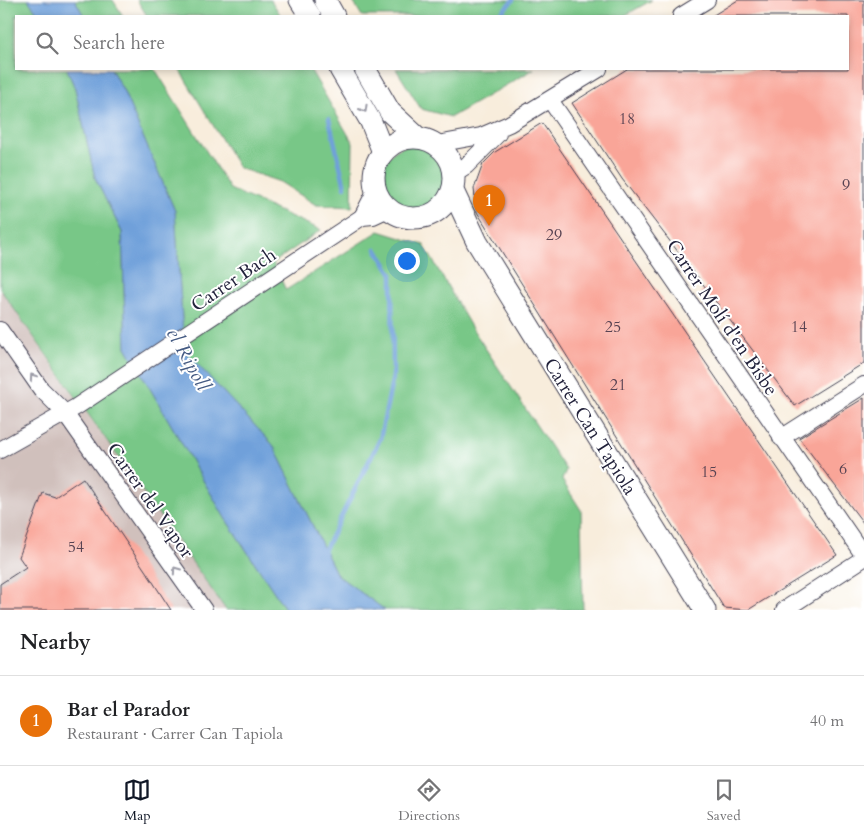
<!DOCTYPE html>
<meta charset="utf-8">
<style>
:root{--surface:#fff;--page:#f6f6f6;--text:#202124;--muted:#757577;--line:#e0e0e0;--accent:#111827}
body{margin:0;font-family:Cardo,serif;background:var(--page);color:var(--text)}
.you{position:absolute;left:406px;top:260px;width:18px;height:18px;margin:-12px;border:4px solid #fff;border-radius:50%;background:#1a73e8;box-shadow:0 0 0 8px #1a73e833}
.badge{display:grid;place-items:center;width:32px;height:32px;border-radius:50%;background:var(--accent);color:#fff;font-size:16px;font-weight:700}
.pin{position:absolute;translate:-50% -41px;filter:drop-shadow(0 1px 2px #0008)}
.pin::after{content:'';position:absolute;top:26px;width:18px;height:15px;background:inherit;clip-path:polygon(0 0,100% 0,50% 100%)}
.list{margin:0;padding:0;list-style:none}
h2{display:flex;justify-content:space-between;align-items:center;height:65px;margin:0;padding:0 20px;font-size:21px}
h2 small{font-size:16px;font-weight:400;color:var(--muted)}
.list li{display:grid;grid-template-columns:32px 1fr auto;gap:15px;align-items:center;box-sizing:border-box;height:90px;padding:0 20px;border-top:1px solid var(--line)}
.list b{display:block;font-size:19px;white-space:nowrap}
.list p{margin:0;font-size:16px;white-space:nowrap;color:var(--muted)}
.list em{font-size:16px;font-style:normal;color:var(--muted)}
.icon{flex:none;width:28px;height:28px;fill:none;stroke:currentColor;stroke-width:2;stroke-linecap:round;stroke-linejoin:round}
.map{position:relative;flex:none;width:864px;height:610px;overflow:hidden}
.search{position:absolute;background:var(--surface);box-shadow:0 2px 8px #0003;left:15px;right:15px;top:15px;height:55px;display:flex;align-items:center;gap:12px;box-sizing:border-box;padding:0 18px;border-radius:0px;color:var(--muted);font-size:19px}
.sheet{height:155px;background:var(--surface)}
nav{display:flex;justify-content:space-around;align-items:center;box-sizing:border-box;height:70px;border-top:1px solid var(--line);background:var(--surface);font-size:14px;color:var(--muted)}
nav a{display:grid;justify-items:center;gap:2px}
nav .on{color:var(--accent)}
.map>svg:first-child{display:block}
</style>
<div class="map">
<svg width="864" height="610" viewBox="0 0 864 610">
<rect width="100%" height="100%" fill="#fff"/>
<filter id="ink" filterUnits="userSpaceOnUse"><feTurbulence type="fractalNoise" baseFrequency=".02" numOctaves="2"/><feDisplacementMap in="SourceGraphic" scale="10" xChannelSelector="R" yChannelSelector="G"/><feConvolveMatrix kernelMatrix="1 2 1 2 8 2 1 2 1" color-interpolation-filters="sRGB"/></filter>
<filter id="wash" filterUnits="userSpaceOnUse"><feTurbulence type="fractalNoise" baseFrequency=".0096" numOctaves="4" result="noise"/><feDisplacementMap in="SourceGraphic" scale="20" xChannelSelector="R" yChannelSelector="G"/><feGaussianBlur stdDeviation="1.12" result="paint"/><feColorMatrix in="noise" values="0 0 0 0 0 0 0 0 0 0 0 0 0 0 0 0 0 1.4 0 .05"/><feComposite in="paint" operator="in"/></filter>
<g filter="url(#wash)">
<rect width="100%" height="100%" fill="#f8eddc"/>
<path fill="#d0c0bc" d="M0,289L53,366L226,610H0Z"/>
<g fill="#78c787" stroke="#4d7461">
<path d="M0,0H28L40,16H16V69H67L75,88L95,178L122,232L126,347L225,518L286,610H226L0,289Z"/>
<path d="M75,0H113L123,16H84Z"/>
<path d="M137,0H271L281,16H147Z"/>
<path d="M352,0H652L624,16H362Z"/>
<path d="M111,69H155L230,189L321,230L273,263L286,290L379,231L424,245L470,325L566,470L562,480L581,510L583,610H385L337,575L273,445L184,350L175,211L123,90Z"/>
<path d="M179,69H310L353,143L352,207L316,205L280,182L239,168Z"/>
<path d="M396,69H534L451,117L421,109Z"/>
<circle cx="414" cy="178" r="33"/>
</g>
<g fill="#6fa0da" stroke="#48618a">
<path d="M28,0H75L84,16H40Z"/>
<path d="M67,69H111L123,90L175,211L184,350L273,445L337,575L385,610H286L225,518L126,347L122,232L95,178L75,88Z"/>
</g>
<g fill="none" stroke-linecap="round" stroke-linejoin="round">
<g stroke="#6fa0da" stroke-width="4.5">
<path d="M498,16L513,0"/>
<path d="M329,119L345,187"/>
<path d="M323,553L380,439L393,376L392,274L376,249"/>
</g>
</g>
<g id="blocks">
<g fill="#f9a598">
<path d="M738,0H864V363L795,406L713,298L707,302L701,292L706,288L622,179L572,103L627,69H848V16H712Z"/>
<path d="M542,123L837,555L748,610L724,608L477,212L474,189L483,164L495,152Z"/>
<path d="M864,398V524L799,438Z"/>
<path d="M83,478L151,579L171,610H0V584L26,567L19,557L43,493L55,497Z"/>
</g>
</g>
</g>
<g filter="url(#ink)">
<use href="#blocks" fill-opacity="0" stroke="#424053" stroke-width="1"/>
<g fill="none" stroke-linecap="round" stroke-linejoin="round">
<g stroke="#424053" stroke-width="18">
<g id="minor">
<path d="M681,16L707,0"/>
<path d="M550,100L864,556"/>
<path d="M437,144L481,136L509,124L599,69"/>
<path d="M455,173L466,166L498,134"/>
<path d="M362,217L376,190"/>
<path d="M0,330L41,389L65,413L204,610"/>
<path d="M781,438L864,385"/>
<path d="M0,450L76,407L362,217L373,216L388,209"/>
<path d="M784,610L864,558"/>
</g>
</g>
<g stroke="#424053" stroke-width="23">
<g id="tertiary">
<path d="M300,0L310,16"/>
<path d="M325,0L334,16"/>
<path d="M340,69L371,122L383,152"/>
<path d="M365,69L390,112L417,137"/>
<circle cx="414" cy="178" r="40"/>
<path d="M453,191L477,242L705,610"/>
</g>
</g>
<use href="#minor" stroke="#fff" stroke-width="16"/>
<use href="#tertiary" stroke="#fff" stroke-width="21"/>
</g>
<defs><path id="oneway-chevron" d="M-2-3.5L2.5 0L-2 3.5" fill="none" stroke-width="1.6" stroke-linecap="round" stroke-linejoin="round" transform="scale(1.25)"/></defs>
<g stroke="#9c9ca7">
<use href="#oneway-chevron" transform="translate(364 109) rotate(60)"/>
<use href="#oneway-chevron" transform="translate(33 377) rotate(-125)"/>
<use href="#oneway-chevron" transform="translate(176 570) rotate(-125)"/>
</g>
</g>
<g text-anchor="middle" stroke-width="4" stroke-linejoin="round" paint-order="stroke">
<g font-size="16" fill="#584352">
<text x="627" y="124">18</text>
<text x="846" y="190">9</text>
<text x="554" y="240">29</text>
<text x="613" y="332">25</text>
<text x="799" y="332">14</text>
<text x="618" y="390">21</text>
<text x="843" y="474">6</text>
<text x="709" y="477">15</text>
<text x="76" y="552">54</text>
</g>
<g font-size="19" fill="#22223b" stroke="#fff">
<text transform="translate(233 279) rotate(-34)" y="7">Carrer Bach</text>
<text transform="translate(723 317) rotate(56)" y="7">Carrer Molí d'en Bisbe</text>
<text transform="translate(591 426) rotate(58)" y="7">Carrer Can Tapiola</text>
<text transform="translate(151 500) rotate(55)" y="7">Carrer del Vapor</text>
</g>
<g font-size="20" font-style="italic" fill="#455b83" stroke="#fff">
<text transform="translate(189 359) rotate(61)" y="7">el Ripoll</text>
</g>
</g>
</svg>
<div class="you"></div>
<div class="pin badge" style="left:489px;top:226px;background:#e8710a">1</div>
<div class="search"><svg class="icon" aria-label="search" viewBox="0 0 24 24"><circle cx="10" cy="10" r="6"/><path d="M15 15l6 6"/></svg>Search here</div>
</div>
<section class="sheet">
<h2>Nearby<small></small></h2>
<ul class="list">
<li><span class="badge" style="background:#e8710a">1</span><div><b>Bar el Parador</b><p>Restaurant · Carrer Can Tapiola</p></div><em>40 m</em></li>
</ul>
</section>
<nav>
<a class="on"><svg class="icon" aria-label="map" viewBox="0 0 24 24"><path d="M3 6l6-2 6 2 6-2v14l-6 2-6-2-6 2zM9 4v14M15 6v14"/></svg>Map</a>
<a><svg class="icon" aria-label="directions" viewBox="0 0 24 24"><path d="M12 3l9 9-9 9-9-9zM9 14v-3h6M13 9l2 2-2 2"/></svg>Directions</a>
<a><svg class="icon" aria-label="saved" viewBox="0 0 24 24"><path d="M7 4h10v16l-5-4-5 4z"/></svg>Saved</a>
</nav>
